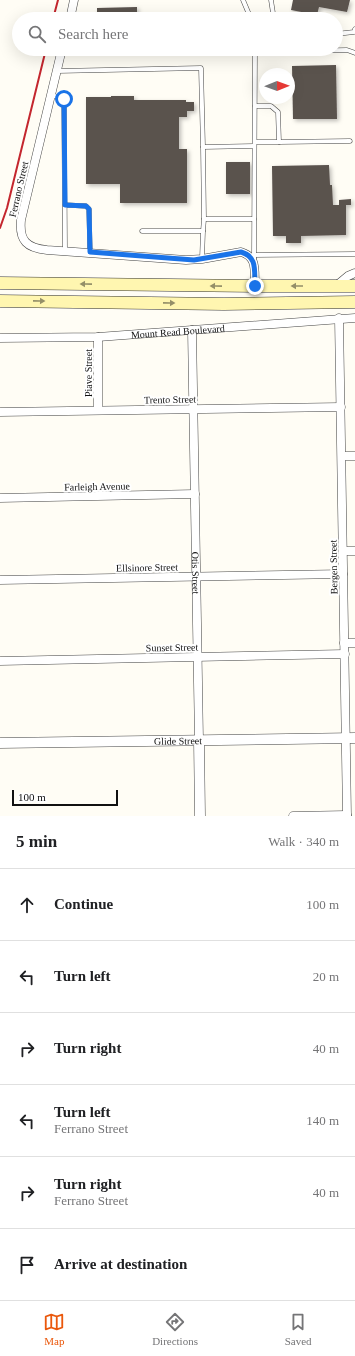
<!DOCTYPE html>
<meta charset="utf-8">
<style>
:root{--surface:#fff;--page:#f6f6f6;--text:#202124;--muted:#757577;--line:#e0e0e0;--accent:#ea580c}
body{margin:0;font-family:Georgia,serif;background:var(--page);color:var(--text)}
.compass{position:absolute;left:259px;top:68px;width:36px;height:36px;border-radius:50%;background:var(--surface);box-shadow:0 4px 16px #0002;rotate:89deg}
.scale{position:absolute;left:12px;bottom:10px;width:106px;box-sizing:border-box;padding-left:4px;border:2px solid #111;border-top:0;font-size:11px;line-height:14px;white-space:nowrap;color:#111;-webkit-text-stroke:3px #fff;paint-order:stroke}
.stop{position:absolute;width:12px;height:12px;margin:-9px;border:3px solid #1a73e8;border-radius:50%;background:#fff}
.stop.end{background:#1a73e8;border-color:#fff;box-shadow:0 1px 4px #0008}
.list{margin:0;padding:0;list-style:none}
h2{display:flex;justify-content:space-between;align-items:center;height:52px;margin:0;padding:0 16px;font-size:17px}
h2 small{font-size:13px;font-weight:400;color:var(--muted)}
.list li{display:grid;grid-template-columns:26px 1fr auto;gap:12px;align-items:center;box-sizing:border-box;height:72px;padding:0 16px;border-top:1px solid var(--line)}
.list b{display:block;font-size:15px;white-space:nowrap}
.list p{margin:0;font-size:13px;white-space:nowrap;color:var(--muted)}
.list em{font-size:13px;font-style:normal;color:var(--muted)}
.icon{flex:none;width:22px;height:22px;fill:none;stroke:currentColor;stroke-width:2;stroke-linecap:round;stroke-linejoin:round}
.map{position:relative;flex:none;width:355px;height:816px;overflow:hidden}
.search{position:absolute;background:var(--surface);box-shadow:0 4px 16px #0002;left:12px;right:12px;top:12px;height:44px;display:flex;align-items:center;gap:10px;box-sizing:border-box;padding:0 14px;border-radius:22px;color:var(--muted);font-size:15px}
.sheet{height:484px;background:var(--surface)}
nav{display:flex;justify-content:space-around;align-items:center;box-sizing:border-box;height:56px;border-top:1px solid var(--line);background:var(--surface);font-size:11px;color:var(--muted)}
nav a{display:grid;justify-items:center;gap:2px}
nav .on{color:var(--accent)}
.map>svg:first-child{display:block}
</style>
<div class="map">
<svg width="355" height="816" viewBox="0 0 355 816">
<defs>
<filter id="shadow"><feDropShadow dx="2" dy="2" stdDeviation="2" flood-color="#0004"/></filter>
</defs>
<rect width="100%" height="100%" fill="#fffdf5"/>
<g fill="#5a524d" filter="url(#shadow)">
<path d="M293,0H350L347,12L319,7L317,15L291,10Z"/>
<path d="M137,7V19H97V8Z"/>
<path d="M336,65L337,119H293L292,66Z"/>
<path d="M111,96H134V100H186V102H194V111H187V117H179V149H187V203H120V184H86V97H111Z"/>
<rect x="226" y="162" width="24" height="32"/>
<path d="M329,165L330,185H332L333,205H339V200L351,199V205H346V235L301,236V243H286V236H273L272,166Z"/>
</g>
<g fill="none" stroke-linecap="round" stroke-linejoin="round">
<g stroke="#444" stroke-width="5">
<g id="service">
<path d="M243,0L251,19"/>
<path d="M271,0L273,13L277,19"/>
<path d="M336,34L354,32L355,29"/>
<path d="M255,52L347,50L355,53"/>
<path d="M57,71L201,68L203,147"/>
<path d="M51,95L64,99L65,251"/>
<path d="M255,142H279L278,112L271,106H255"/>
<path d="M279,142L350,141"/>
<path d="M65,205L86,206L89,209L90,252"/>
<path d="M254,219H204L203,147L254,146"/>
<path d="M142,231H203L204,219"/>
<path d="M254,255L355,254"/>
<path d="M202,259L203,231"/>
<path d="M254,261L255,49"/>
</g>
</g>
<g stroke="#444" stroke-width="9">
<g id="minor">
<path d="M70,19L74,0"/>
<path d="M62,49L21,220C19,241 27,248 47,250L186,260L202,259L241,252C258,257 254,271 255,286"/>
<path d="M336,286L348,276L355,273"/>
<path d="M339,318L347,816"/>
<path id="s1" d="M192,330L199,740"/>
<path id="s2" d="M0,338L98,337L355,318"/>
<path d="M98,409V337"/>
<path d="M0,412L341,407"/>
<path d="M342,456H355"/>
<path d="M0,498L195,494"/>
<path d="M343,551H355"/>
<path d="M0,580L343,574"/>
<path d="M344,643H355"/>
<path d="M0,661L345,654"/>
<path d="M293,816L347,815"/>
</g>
</g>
<g stroke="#444" stroke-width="11">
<g id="tertiary">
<path d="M199,740L200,816"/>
<path id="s3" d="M0,743L355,738"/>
</g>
</g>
<g stroke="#333" stroke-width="13">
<g id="secondary">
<path d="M0,283L255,286H355"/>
<path d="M0,301L224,304L355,302"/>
</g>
</g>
<use href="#service" stroke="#fff" stroke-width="4"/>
<use href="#minor" stroke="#fff" stroke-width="8"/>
<use href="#tertiary" stroke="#fff" stroke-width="10"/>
<use href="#secondary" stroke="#fff6b0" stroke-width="12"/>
<g stroke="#c4262e" stroke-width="2">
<path d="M53,19L58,0"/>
<path d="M0,228L7,208L46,49"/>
</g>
</g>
<defs><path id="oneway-solid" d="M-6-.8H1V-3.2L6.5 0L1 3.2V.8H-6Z"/></defs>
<g fill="#948f68">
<use href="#oneway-solid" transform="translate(86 284) rotate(-179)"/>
<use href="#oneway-solid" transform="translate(216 286) rotate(-179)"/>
<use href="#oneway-solid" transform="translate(297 286) rotate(180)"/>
<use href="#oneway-solid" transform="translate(39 301) rotate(1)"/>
<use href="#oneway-solid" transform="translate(169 303) rotate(1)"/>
</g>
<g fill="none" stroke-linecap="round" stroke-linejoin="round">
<path stroke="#1a73e8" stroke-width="5" d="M64,99L65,205L86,206L89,209L90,252L194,260L241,252C258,257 254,271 255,286"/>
</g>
<g text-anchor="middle" stroke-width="4" stroke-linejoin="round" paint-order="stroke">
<g font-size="10" fill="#111" stroke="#fff">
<text transform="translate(18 189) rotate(-77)" y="4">Ferrano Street</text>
<text dy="4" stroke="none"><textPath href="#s2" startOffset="178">Mount Read Boulevard</textPath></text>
<text transform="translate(88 373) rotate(-90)" y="4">Piave Street</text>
<text transform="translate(170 399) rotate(-1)" y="4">Trento Street</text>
<text transform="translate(97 486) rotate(-1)" y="4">Farleigh Avenue</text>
<text transform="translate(147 567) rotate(-1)" y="4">Ellsinore Street</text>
<text transform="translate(333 567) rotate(-91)" y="4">Bergen Street</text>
<text dy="4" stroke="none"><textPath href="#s1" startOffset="243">Otis Street</textPath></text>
<text transform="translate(172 647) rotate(-1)" y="4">Sunset Street</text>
<text dy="4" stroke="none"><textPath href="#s3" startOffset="178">Glide Street</textPath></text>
</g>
</g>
</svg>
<svg class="compass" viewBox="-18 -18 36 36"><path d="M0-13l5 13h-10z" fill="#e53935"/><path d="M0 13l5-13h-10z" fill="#757577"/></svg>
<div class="scale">100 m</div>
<div class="stop" style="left:64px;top:99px"></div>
<div class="stop end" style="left:255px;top:286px"></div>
<div class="search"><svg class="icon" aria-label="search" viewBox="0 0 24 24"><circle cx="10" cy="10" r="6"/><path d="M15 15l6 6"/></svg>Search here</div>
</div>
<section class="sheet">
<h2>5 min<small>Walk · 340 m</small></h2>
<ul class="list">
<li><svg class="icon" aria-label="ahead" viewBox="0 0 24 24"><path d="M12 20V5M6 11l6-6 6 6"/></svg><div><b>Continue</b></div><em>100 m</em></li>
<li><svg class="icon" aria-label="left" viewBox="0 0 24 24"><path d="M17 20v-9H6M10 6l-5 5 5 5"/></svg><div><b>Turn left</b></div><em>20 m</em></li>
<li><svg class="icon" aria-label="right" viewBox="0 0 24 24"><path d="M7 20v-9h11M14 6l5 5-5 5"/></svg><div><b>Turn right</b></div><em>40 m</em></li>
<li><svg class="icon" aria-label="left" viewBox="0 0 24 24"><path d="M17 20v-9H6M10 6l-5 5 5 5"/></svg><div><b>Turn left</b><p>Ferrano Street</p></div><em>140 m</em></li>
<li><svg class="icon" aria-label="right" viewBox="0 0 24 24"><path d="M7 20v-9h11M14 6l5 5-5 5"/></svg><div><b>Turn right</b><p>Ferrano Street</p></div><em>40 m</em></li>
<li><svg class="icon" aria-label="arrive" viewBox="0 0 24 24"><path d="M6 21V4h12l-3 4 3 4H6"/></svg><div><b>Arrive at destination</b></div></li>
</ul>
</section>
<nav>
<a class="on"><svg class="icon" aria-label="map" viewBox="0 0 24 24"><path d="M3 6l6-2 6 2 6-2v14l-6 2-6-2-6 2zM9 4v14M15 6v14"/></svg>Map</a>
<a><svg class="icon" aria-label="directions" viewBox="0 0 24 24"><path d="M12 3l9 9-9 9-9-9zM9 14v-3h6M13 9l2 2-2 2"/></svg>Directions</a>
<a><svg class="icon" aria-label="saved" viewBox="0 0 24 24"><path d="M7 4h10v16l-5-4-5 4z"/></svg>Saved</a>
</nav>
